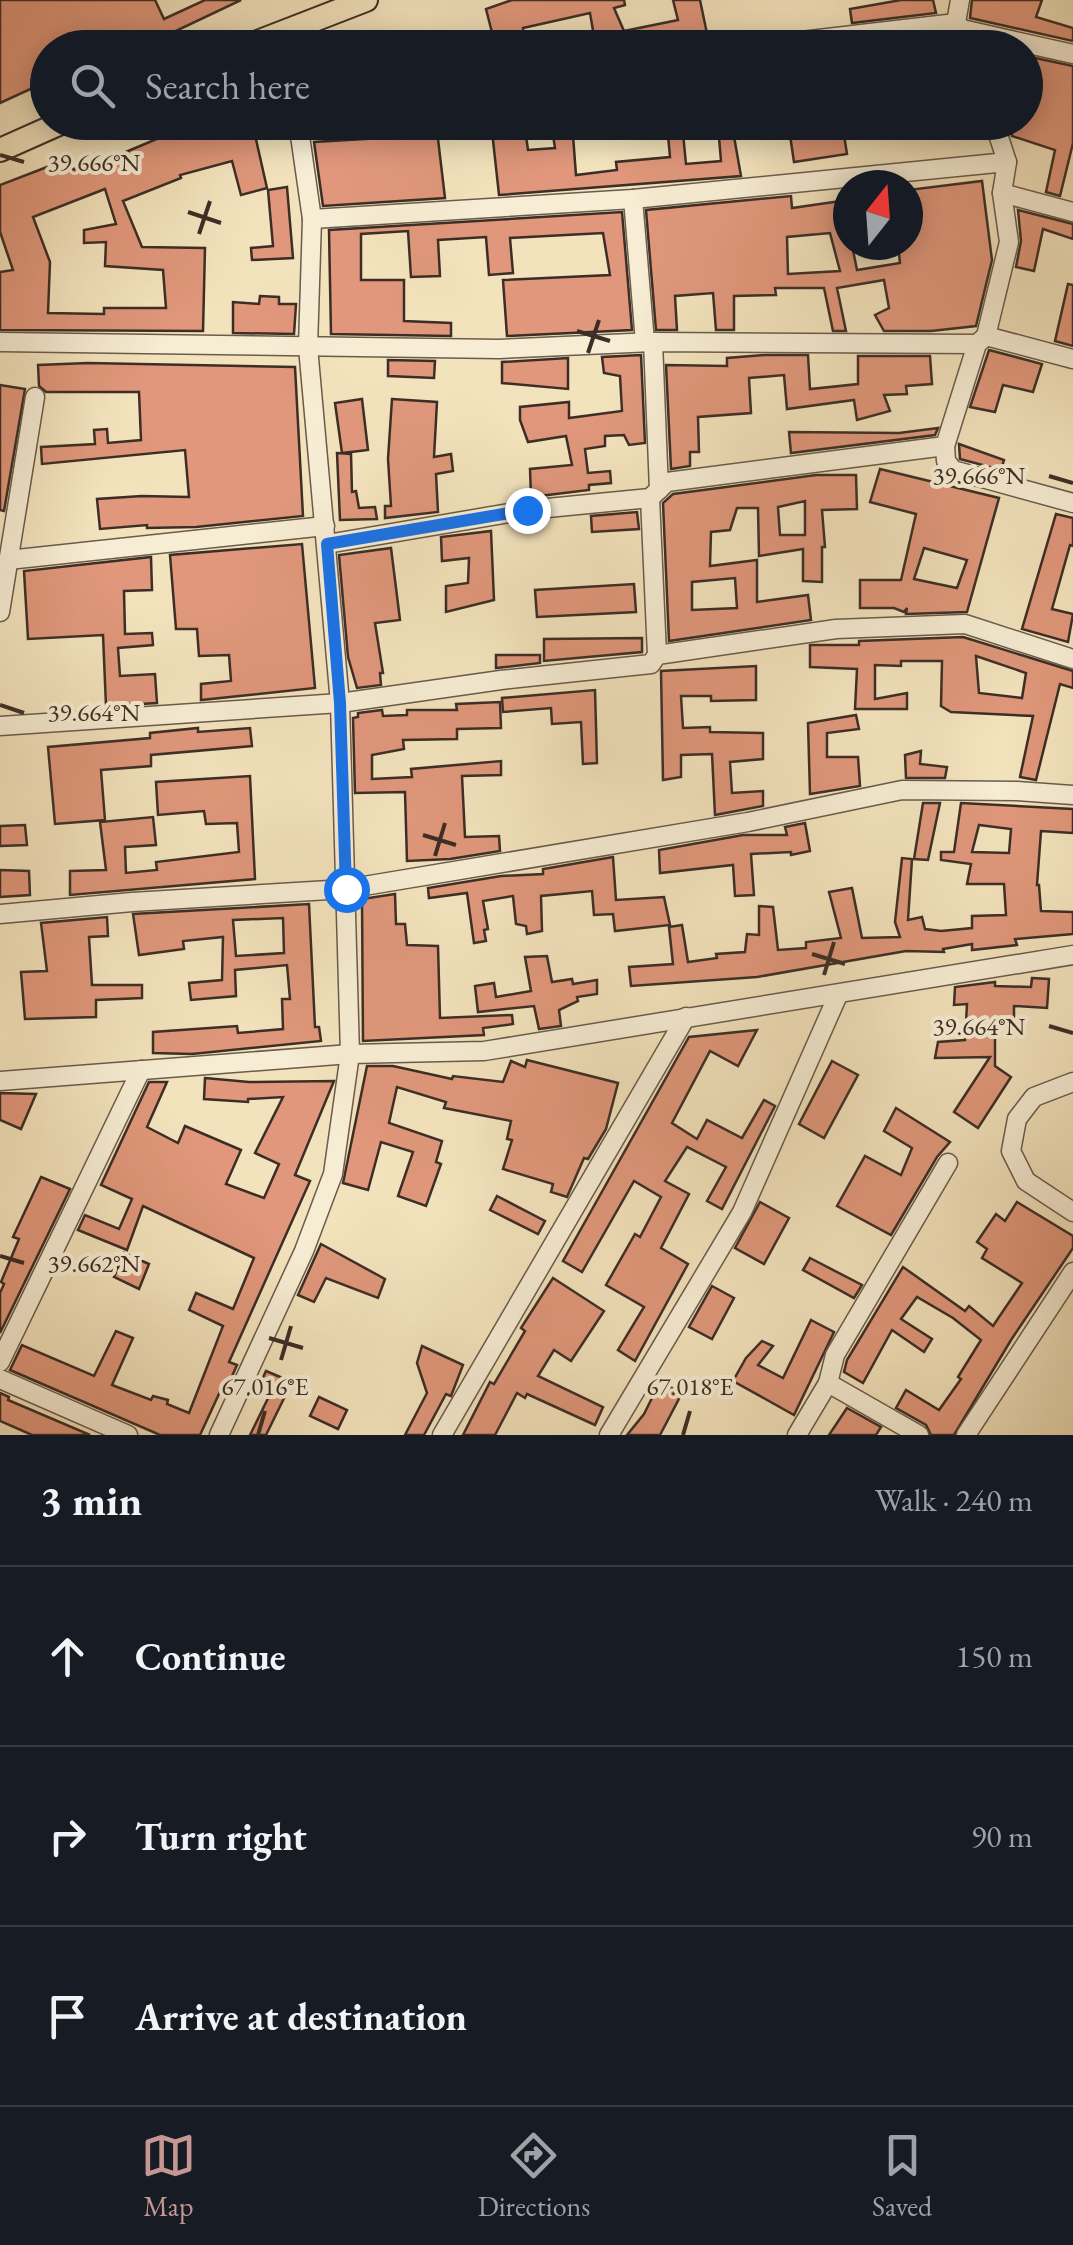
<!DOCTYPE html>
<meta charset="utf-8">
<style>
:root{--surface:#171b24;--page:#20242c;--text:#f1f3f6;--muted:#9ea1a6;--line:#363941;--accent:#c59692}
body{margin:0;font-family:"EB Garamond",serif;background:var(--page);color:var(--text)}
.compass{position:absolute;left:833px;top:170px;width:90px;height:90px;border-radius:50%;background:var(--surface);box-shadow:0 5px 25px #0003;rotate:17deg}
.stop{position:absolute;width:30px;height:30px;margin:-22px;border:8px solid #1a73e8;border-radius:50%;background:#fff}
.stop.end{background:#1a73e8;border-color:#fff;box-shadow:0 2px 10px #0008}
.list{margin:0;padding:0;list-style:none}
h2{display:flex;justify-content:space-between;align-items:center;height:130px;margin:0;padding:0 40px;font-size:42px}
h2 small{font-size:32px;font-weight:400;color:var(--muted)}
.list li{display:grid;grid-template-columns:65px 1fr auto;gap:30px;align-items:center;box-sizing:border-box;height:180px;padding:0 40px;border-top:2px solid var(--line)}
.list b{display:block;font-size:38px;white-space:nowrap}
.list em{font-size:32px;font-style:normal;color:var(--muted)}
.icon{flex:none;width:55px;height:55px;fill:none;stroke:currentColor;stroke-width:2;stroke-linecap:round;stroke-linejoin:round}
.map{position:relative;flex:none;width:1073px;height:1435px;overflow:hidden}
.search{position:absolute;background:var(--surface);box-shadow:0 5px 25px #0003;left:30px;right:30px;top:30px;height:110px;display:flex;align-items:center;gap:25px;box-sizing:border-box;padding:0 35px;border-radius:55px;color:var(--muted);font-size:38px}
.sheet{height:670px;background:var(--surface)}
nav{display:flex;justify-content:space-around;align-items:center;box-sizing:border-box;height:140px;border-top:2px solid var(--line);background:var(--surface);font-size:28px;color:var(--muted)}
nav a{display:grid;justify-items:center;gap:5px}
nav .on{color:var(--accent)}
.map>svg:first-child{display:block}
</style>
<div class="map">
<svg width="1073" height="1435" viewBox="0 0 1073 1435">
<rect width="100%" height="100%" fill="#f3e3bd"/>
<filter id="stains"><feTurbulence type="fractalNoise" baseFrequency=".002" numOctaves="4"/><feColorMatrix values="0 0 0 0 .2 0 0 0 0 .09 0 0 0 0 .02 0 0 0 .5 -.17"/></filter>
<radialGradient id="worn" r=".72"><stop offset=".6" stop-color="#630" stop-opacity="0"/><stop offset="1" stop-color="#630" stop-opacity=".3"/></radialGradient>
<g fill="#e0977b" stroke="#3c2e26" stroke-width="2.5" fill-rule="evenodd">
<path d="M0,0H155L164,19L205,0H241L140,48H48V81L0,103Z"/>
<path d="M512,0H624L625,5L614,8L624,31L678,20L673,0H700L710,48H596L590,13L523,28L525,48H496L486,9Z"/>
<path d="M901,0H933L936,13L852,23L850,9Z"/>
<path d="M972,0H1042L1036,17L1073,28V41L970,18Z"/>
<path d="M1026,56L1073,66V143L1060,196L1046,192L1055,150L1012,136L1011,132L1012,122H1026Z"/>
<path d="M197,122H286V127L255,135L267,188L241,195L232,161L180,175L181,178L123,201L142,247L205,248L203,331L0,330V272L13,270L0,232V185L60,162L63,172L121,154ZM105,189L116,224L84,230V243L106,242L105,266L163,270L166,308H104V314L48,313L50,262L33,217Z"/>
<path d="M379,122H436L445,198L323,206L314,142L380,138Z"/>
<path d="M491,122H524L528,150L555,148L551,122H572L576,175L617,170L616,162L670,157L667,124L682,123L686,164L721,161L718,126L732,125L741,176L499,195Z"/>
<path d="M788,122H801V129L842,122L847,154L794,162Z"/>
<path d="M982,181L992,260L976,326L931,331H884L875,315L889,308L884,280L837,288L846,331H833L824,288H775L776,295L734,296V330H716L713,293L675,296L677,330H656L646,210L791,196L792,208L848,200V245H852L857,270L900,263L898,245H908V190ZM830,233L840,271L788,274L787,237Z"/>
<path d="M287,187L293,258L252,260L251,248L273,246L268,190Z"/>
<path d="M1018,210L1073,224V239L1043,229L1034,271L1016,267L1021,241Z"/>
<path d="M622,212L632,330L507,336L503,280L610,275L603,233L510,238L513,273L489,275L486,237L438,240L440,276L411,277L408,231L361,234V280H404V321L451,323V336L331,334L329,230Z"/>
<path d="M1068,284L1073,285V346L1055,341Z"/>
<path d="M260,296L279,297V304H296L294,334L233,333V302L259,304Z"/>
<path d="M989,350L1042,364L1033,392L1003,385L995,412L970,407Z"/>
<path d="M641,355L645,443L629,445L624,435L605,436V446L585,449L588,473L610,471L611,483L589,485V490L531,497L530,469L572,465L566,436L528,442L520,420V407L569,402V418L622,411L620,376L604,373L602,357Z"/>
<path d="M765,355H808L810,389L858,384V356H930L932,384L906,386L907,394L884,395L890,411L857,420L854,400L787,409L784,375L749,378L751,413L698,417L699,452H690V466L671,469L666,365L727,366V358Z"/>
<path d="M568,358V389L502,383V362Z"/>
<path d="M388,360L435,361L434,378L388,376Z"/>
<path d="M88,363L295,367L303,516L196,527L147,528V525L100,529L97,499L142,496L189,497L185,450L42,464L41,447L95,444L94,430L107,429L108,443L141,440L139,392H46L39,386L38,365Z"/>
<path d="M0,385L25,389L4,511L0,510Z"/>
<path d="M362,399L368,450L342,453L335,403Z"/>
<path d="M392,399L437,402L434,457L451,454L453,471L436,474L438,512L385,518V506H391L388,459Z"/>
<path d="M938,428L935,435L791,453L789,432L899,433Z"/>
<path d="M959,444L1004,460L1001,470L960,459Z"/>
<path d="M337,453L351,454L352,492L356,491L359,508L375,507L377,519L340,520Z"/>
<path d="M880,469L999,498L967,612L906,614L907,608L904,612L894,608H860V580H901L916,514L870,502ZM924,548L967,560L957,588L914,579Z"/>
<path d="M816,475H856L857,509L822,510L825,547H822V582L803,581V549L759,556L758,508H737L730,530L711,532L710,566L757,560V602L808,595L811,620L669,641L663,503L673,494ZM805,501V535H780L778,507ZM735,578L737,608L692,610V582Z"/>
<path d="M637,512L639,529L592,532L591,516Z"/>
<path d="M1056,514L1073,518V546L1070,545L1052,609L1073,614L1068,642L1022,629Z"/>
<path d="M491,531L494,600L446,612V586L468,583L469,558L442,561L441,537Z"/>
<path d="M302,544L315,688L201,700V684L231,681L229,655L199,656L197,629H176L170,555Z"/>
<path d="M391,548L400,620L375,623L383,673H380L381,685L357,688L348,657L339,555Z"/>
<path d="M151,557L152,590L124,591L125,634L152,633L153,645L118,648L120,676L155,674L157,703L106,706L103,635L28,639L24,571Z"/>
<path d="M634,584L636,612L537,617L535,590Z"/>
<path d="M963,637L1073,671V688L1060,684L1036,780L1020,777L1033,716L951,712L941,706L942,661H901V666L875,665V699L907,693V709H855L857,669L810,667V645H859V641ZM976,656L1026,673L1022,698L979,693Z"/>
<path d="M642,638V652L544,661V639Z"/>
<path d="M496,655H540V663L496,668Z"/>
<path d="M756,666V700L711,701V696H681L683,728L710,727V732L763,733V759L730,762L732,793L763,791V806L715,815L712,754L681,755V777L663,780L661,671Z"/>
<path d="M595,690L597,763L583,764L581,722L552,724L551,708L503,712L502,698Z"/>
<path d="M500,702L501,728L457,729V739L403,740L404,749L372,755V779L412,777L411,769L501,761V775L462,776L465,837L499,836L500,851L450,859L407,861L405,792L355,793L353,718L358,717V713L382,710L383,716L407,715V710H457L456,704Z"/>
<path d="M856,715L859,729L827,733V757H858L860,786L810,794L808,723Z"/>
<path d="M198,728V732L250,728L252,746L151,755V766L101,770L105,820L55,824L48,747L150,738V733Z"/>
<path d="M921,751L920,764L947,767L945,778H906L905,755Z"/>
<path d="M250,776L255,879L70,895V871L106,870L100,822L153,817L156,845L125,847L126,873L157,870L156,862L239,852L237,823L206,824L204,811L158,815L156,782Z"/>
<path d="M923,803H940L928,860L914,859Z"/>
<path d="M961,803L1073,809V833L1041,831L1037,885H1039L1041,911L1073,912V934L1015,939L1017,945L972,950V944L943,949L944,952L906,951L757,977L631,986L629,967L673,964L669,927L682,925L688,962L717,958L716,954L745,952L747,934L759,935V906L773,907L778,950L806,948V942L841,938L829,892L852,888L862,938L900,937L895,922L902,858L912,859L908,920L922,917L925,929L941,931L972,928V916L1006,915L1004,884H967L971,864L941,860V852H954ZM979,825L1011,829L1009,853L972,852Z"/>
<path d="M805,823L810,851L791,855V852L751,854L754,895L735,896L733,865L660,873L659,850L743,835H787L785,827Z"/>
<path d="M25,825L27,845L0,846V826Z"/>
<path d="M613,857L616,900L664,897L670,925L615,931L613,914L594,915L592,891L541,896L542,931L527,934L526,926L516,924L513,896L483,901L488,929L484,930L486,941L474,943L467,893L429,898L428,888L501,876L543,874V869Z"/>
<path d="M0,870L29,871L30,895L0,897Z"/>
<path d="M395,894L396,924H405L407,945L438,946L440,1018L512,1015L513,1024L483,1028L484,1035L363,1041L362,899Z"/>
<path d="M309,904L315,1027H319L321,1041L192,1054L153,1053V1032L237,1026L238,1033L283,1029L282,999H290L287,965L235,970L236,996L191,1000L189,983L222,980L223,937L183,941L184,949L139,955L133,914ZM283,918L284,953L236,956L233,920Z"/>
<path d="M107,917L108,936L89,937L92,985H142V998L96,1000V1017L25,1019L21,972L47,971L41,923Z"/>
<path d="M547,956L552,982L572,979L573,984L597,980V994L577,997L578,1001L559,1010L561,1026L539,1029L534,1006L478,1012L475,986L494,983L496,997L531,991L525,957Z"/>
<path d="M1032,978L1049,979L1047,1008L1014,1006V1023H995V1066L1011,1077L978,1128L954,1112L990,1057L935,1058L938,1042L965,1040L967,1004L954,1005L955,987L995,982V986L1031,987Z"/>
<path d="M757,1030L738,1066L710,1051L672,1123L697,1139L707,1120L742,1138L764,1100L775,1106L722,1209L707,1201L726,1167L687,1147L665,1181L689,1194L661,1248L688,1264L635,1361L618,1350L644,1307L606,1285L635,1234L640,1237L661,1197L634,1181L582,1272L563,1261L689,1037Z"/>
<path d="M527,1060L618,1083L606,1129L588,1159L584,1158L567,1197L551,1192L553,1184L503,1169L512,1140L507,1139L511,1121L444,1108L446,1102L397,1087L389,1123L442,1141L436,1162L441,1164L426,1206L398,1196L413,1152L381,1142L368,1190L343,1183L367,1066H393L452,1079L453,1076L503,1082L511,1061L525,1067Z"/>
<path d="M832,1061L858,1075L824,1138L799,1124Z"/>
<path d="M205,1078L249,1082L334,1081L295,1175L310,1181L229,1362L237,1365L229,1383L225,1381L200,1435H160L10,1370L22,1345L94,1376L116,1331L133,1338L112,1385L151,1400L153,1396L168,1400L167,1404L189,1413L223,1326L189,1310L196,1293L233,1309L254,1258L143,1206L127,1250L78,1230L85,1215L119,1229L132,1199L101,1185L149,1082H167L147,1127L178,1143L185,1126L241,1150L226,1184L264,1198L279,1164L255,1153L283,1097L248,1099V1102L204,1099Z"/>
<path d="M0,1093L36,1094L21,1129L0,1120Z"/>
<path d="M896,1108L950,1142L937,1157L891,1235L837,1206L865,1156L901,1175L912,1148L884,1131Z"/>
<path d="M41,1177L70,1189L0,1333V1293L4,1284L1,1282L19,1239L13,1237Z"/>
<path d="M497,1196L545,1221L538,1234L490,1210Z"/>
<path d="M760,1202L789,1218L764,1264L735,1248Z"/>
<path d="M1017,1202L1073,1236V1248L1011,1340L954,1435H931L926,1425L896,1408L906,1390L939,1410L961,1379L958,1377L981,1340L953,1318L917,1297L901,1319L932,1339L924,1352L892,1330L863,1383L844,1372L847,1360L903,1267L965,1311L969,1306L993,1326L1022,1283L982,1258L987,1249L977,1242L996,1214L1005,1221Z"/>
<path d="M321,1244L385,1279L378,1298L326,1278L314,1302L298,1295Z"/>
<path d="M124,1253L149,1264L139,1289L114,1277Z"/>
<path d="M810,1258L862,1285L854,1298L803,1270Z"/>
<path d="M553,1278L604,1311L571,1361L554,1350L538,1376L603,1407L595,1425L527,1394L525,1398L517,1393L495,1435H463L490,1382L494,1384L525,1331L521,1328Z"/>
<path d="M712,1286L734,1298L712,1339L689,1327Z"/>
<path d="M811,1320L834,1332L794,1415L733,1381L746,1358L762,1341L773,1346L758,1365L783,1378Z"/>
<path d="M422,1346L463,1365L451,1396L446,1394L424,1435H405L427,1393L417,1363Z"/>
<path d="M266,1371L292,1382L266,1435H250L273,1388L261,1382Z"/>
<path d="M660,1382L682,1393L660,1435H627L644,1414Z"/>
<path d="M0,1393L9,1397L8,1400L90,1435H32L0,1421Z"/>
<path d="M319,1397L347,1410L338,1429L310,1416Z"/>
<path d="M847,1408L881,1427L876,1435H829Z"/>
</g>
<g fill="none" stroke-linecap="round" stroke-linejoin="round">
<g stroke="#6a5b4c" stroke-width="21">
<g id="minor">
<path d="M960,0L956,23L962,29"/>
<path d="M742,48L956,23"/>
<path d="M969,48L962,29L1073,54"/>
<path d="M1002,193L1073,212"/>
<path d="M633,199L645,342"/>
<path d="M312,219L633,199L1007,162"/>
<path d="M986,336L1073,359"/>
<path d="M0,342L499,349L653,342L977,344"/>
<path d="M653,342L659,490"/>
<path d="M945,446L946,461L953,470L1073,503"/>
<path d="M650,498L657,655"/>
<path d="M327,544L527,510L650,498L667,482L945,446L977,344L986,336L1009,242L1002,193L1007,162L994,122"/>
<path d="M8,560L325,526"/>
<path d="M0,612L35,397"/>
<path d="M0,726L340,703L501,680L651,664L657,655L836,629L965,624L1073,659"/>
<path d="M0,914L132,902L346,889L748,822L902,790L1017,791L1073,795"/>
<path d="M0,1081L350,1054L484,1051L1073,955"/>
<path d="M1073,1082L1034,1097L1017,1119L1011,1151L1026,1181L1073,1212"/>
<path d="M0,1362L141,1070"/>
<path d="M0,1379L128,1435"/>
<path d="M828,1383L919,1435"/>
<path d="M219,1435L304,1251L333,1174L350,1054L340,703L308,347L312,219L298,122"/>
<path d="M442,1435L686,1017"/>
<path d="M609,1435L742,1212L838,995"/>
<path d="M797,1435L828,1383L835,1355L948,1163"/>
<path d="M966,1435L1073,1272"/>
</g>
</g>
<g stroke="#3c2e26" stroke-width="26">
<g id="major">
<path d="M242,48L366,0"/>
<path d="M0,150L63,122"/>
</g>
</g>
<use href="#minor" stroke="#f7edd4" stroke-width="18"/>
<use href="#major" stroke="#f3e3bd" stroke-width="22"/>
</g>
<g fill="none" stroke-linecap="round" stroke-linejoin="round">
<path stroke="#1a73e8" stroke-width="12" d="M346,889L340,703L327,544L527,510"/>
</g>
<path fill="none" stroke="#3c2e26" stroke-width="4" d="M0,155L24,162M188,212L221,223M199,234L210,201M577,331L610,341M588,353L599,320M1049,476L1073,483M0,705L24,713M423,835L456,845M435,856L445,823M812,954L845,964M824,975L834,942M1049,1026L1073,1033M0,1256L24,1263M269,1338L303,1348M281,1360L291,1326M258,1435L265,1411M683,1435L690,1411"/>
<g font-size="25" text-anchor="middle" fill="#3c2e26" stroke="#f7edd4" stroke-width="8" stroke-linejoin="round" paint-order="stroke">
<text x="94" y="171">39.666°N</text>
<text x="979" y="484">39.666°N</text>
<text x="94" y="721">39.664°N</text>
<text x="979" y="1035">39.664°N</text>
<text x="94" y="1272">39.662°N</text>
<text x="265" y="1395">67.016°E</text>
<text x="690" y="1395">67.018°E</text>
</g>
<rect width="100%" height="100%" filter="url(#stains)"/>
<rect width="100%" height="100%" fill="url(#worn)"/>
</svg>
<svg class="compass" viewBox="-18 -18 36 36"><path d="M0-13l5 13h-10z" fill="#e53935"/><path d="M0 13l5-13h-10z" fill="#9ea1a6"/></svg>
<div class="stop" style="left:346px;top:889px"></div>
<div class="stop end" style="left:527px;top:510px"></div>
<div class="search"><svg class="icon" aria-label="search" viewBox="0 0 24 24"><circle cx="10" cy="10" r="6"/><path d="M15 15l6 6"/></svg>Search here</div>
</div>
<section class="sheet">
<h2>3 min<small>Walk · 240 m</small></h2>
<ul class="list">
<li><svg class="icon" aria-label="ahead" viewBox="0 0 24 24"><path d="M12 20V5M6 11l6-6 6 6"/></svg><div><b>Continue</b></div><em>150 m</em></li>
<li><svg class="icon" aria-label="right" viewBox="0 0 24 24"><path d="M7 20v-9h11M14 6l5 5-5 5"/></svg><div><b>Turn right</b></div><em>90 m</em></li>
<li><svg class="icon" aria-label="arrive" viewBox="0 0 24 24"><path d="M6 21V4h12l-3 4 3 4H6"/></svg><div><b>Arrive at destination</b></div></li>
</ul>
</section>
<nav>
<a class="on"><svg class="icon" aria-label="map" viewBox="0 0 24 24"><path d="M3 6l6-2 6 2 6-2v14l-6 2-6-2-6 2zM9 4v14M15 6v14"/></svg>Map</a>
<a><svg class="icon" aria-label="directions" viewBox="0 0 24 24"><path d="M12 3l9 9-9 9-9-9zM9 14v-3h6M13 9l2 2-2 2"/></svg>Directions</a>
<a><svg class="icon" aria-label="saved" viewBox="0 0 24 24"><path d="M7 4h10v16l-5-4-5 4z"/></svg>Saved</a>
</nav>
